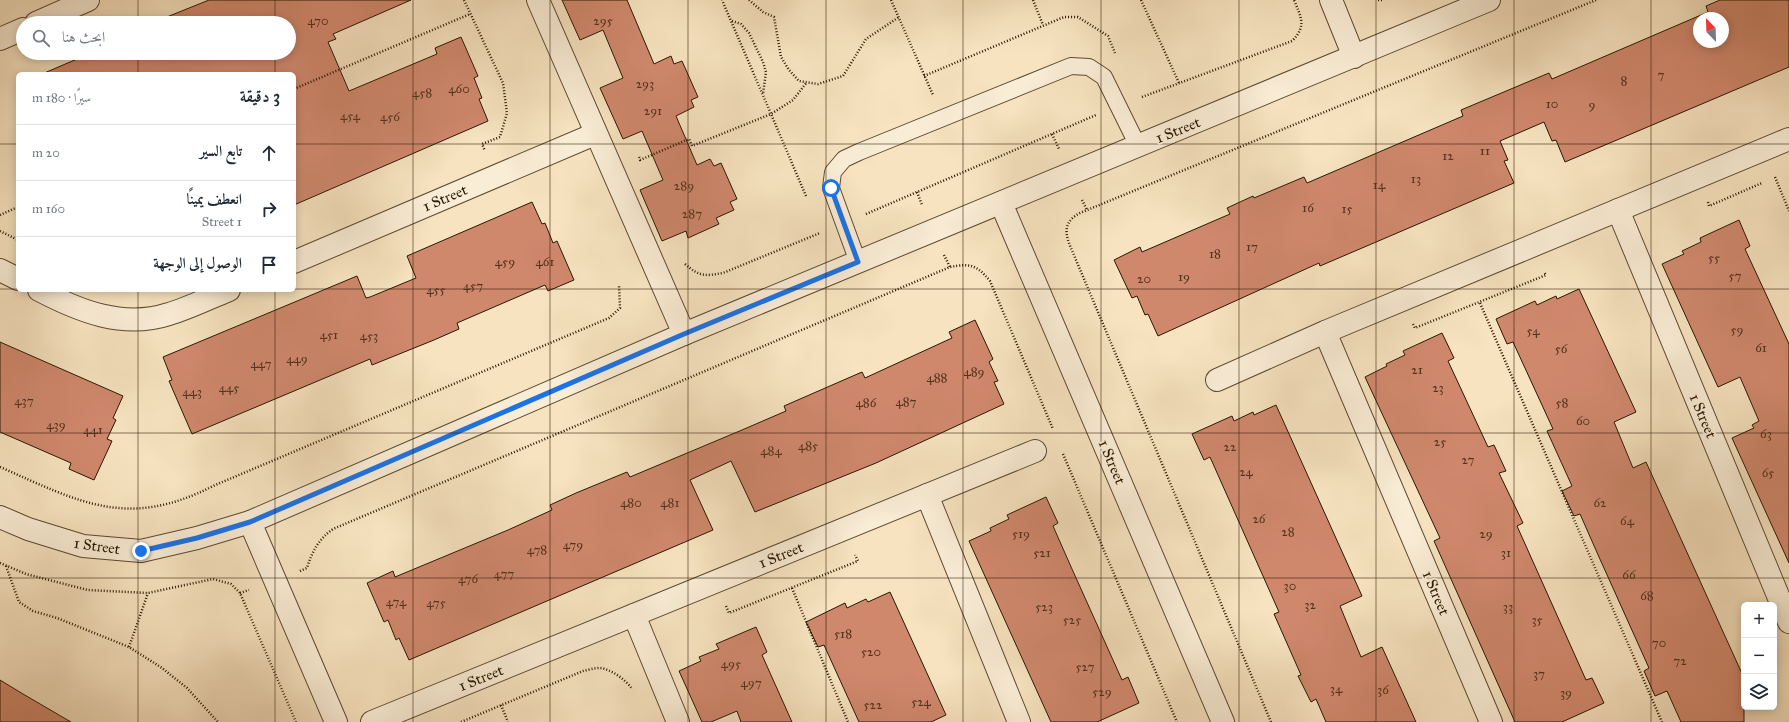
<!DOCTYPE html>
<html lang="ar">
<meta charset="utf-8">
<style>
:root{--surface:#fff;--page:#f2f2f3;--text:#1f2937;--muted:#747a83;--line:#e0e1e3}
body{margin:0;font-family:"IM FELL Great Primer",Amiri,serif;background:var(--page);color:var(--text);direction:rtl}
.controls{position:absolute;right:12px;bottom:12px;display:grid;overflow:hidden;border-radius:6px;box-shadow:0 2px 10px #0003}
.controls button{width:36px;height:36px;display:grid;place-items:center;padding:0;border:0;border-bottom:1px solid var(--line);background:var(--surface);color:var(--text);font:20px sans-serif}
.compass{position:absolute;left:1693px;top:12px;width:36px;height:36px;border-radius:50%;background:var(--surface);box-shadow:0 2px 10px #0003;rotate:337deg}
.stop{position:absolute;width:12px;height:12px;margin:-9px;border:3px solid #1a73e8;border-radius:50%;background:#fff}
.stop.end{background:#1a73e8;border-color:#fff;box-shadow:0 1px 4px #0008}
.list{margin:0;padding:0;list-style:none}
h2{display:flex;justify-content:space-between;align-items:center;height:52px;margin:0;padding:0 16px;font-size:17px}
h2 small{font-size:13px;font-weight:400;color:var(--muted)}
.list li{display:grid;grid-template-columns:26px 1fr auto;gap:12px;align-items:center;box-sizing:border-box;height:56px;padding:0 16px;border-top:1px solid var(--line)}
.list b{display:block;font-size:15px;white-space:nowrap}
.list p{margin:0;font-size:13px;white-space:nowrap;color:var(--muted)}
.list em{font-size:13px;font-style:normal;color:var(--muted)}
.icon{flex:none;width:22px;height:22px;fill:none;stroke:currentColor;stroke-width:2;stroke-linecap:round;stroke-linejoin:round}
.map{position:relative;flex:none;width:1789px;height:722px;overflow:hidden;direction:ltr}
.search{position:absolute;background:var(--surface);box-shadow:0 2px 10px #0003;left:16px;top:16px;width:280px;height:44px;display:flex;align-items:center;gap:10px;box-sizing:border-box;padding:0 14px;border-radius:22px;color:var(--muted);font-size:15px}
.panel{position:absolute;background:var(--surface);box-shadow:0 2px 10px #0003;left:16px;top:72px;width:280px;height:220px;border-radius:6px;direction:rtl}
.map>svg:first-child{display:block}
</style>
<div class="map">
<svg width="1789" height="722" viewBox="0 0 1789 722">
<rect width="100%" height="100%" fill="#f7e3c0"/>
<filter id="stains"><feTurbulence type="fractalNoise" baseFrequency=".005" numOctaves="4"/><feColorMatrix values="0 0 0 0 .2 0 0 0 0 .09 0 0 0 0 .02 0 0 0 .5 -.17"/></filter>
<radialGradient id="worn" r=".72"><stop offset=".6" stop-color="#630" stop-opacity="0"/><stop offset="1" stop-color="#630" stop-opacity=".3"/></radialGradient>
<g fill="#d0886d" stroke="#291701" fill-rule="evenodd">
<path d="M209,0H411L333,34L336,39L328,42L349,91L437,54L435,48L461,37L478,76L474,78L482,98L479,99L488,121L294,205V74H42L91,53H289V23H152Z"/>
<path d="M562,0H627L654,64L671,56L674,64L682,61L698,97L691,100L694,107L676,116L697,165L710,159L714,166L721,163L737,199L730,202L734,210L716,218L719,224L688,238L686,231L662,241L640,190L663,180L642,131L623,139L600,88L623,78L603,30L580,40Z"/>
<path d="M1720,0H1789V67L1565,162L1556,140L1552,141L1544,122L1500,141L1508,160L1504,161L1514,183L1320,266L1319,263L1158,336L1148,314L1145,315L1137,296L1132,298L1114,260L1140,247L1142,252L1230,214L1227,208L1253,196L1254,198L1304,177L1307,183L1463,116L1461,110L1549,73L1552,79L1708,12L1706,6ZM1699,18H1723V42H1699Z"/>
<path d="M532,202L542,224L545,223L553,243L557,241L574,280L548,291L545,285L457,323L459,329L434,340L372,365L370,359L192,434L169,381L172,380L163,357L357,276L366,298L370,297L416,278L407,256Z"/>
<path d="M1739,220L1750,246L1745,249L1789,344V563L1732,438L1754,428L1752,425L1759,421L1740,377L1718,387L1662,264L1684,254L1682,251L1701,242L1700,238Z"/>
<path d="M1579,289L1636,412L1614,422L1633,468L1646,462L1744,678V722H1681L1667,691L1655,696L1644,671L1649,668L1599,557L1580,514L1574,516L1562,491L1572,486L1547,431L1553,429L1513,342L1507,344L1496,319L1535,301L1537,305L1556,296L1557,299Z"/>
<path d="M975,320L993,359L989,362L998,381L994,382L1004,404L876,463L755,512L731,461L690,480L713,530L409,660L399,638L396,640L388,620L384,622L367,583L393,571L395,577L508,530L552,510L550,505L576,493L627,472L630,477L742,430L786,411L784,406L862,372L865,378L952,338L949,332Z"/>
<path d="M1442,333L1454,358L1448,361L1488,447L1494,445L1506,471L1499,473L1523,523L1517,526L1586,680L1592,678L1604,703L1562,722H1515L1434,541L1440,538L1365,377L1387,366L1386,364L1405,355L1403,351Z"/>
<path d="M0,342L123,396L113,418L116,420L107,439L112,441L94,480L69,469L71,463L0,432Z"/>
<path d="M1276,405L1362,596L1340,606L1361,657L1382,647L1416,722H1326L1316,699L1311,702L1298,676L1301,675L1274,614L1279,612L1210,457L1204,460L1192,434L1232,416L1234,421L1253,412L1254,415Z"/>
<path d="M1046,497L1058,523L1053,526L1072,569L1122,680L1128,677L1139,703L1097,722H1051L969,541L991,531L990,528L1009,519L1007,515Z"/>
<path d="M890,592L946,715L931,722H859L824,645L818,647L806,622L845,603L847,608L866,599L868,602Z"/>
<path d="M756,627L767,652L762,655L792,722H741L737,711L711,722H702L679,671L701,661L699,657L719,649L716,644Z"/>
<path d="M0,680L23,694L71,722H0Z"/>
</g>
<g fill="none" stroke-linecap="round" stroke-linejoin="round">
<g stroke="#5c4a31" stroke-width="18">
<path id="service" d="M858,262L831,188L833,172L844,159L859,152L1071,66L1089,67L1104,77L1138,146"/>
</g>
<g stroke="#5c4a31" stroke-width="24">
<g id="minor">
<path d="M538,0L684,334"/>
<path d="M1331,0L1354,57"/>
<path d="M36,23L88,0"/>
<path d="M0,39L23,29"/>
<path d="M1001,203L1223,722"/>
<path d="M1618,210L1789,622"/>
<path d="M294,262L595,134"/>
<path d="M0,270L18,279"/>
<path d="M39,290C79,311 123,329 169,314C189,308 209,298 229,290"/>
<path d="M1325,332L1491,722"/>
<path d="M1217,380L1325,332L1789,139"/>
<path d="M927,495L1019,722"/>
<path d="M0,517L28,529L83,546L141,551L197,538L250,522L684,334L1489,0"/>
<path d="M250,522L336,722"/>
<path d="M634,615L678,722"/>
<path d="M372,722L1035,451"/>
</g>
</g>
<g stroke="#291701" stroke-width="2.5" stroke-dasharray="1 2" stroke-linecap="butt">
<path d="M464,0L503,83L507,113L500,137L482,144L485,151"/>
<path d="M749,0L763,12L774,17L781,57L789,70L799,81L818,84L843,76L866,39L899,17"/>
<path d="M891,0L933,95"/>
<path d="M1033,0L1043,25"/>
<path d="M1141,0L1179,83"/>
<path d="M1378,0H1384"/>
<path d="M732,21L741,24L749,33L763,62L766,72L763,94"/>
<path d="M924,76L1064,17H1078L1108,36L1115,53"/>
<path d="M294,89L470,14"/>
<path d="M1142,97L1292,41C1307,26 1301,17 1294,0"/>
<path d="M1052,134L1059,149"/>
<path d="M639,157L640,160L689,139L692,146L771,114L722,0"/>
<path d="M1775,177L1789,211"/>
<path d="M917,192L922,205"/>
<path d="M806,196L771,114L793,100L807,82"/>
<path d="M1082,200L1087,210"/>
<path d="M1708,202L1709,206L1762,183"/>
<path d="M866,214L1096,115"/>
<path d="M0,215L18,207"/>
<path d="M0,231L18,240"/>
<path d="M944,255L950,267"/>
<path d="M685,264C700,277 705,276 723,273L820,233"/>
<path d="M1480,303L1662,722"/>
<path d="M1413,324L1415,328L1546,275L1544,272"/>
<path d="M1063,454L1177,722"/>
<path d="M0,467C80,502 127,530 213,486L609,318L620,308L619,285"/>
<path d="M0,563L26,574L88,590L148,593L213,579L231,584L240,593L296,722"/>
<path d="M6,566L19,602L33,611L57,618L129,647L162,668L187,688L218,722"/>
<path d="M300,571L307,568C312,551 319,539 333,529L950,267C970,263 977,265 990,281L1053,429"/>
<path d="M792,588L848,722"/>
<path d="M240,593L249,590"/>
<path d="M726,606L729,613L858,561L855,555"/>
<path d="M129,647L148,593"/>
<path d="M501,705L508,722"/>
<path d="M461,722L583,671C588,670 594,668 600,668C611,669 626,680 632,689"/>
<path d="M1271,722L1076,260C1069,242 1057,225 1080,213L1596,0"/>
</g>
<use href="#service" stroke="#faedd6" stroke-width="16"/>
<use href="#minor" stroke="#faedd6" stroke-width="22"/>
</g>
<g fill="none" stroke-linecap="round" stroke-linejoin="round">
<path stroke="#1a73e8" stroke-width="5" d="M141,551L197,538L250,522L684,334L858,262L831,188"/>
</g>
<path fill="none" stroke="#291701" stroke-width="1" stroke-opacity="0.55" d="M138,0V23M275,0V23M413,0V722M550,0V722M688,0V722M826,0V722M963,0V722M1101,0V722M1239,0V722M1376,0V722M1514,0V722M1651,0V722M138,53V74M275,53V74M0,144H18M294,144H1789M0,289H18M294,289H1789M138,290V722M275,290V722M0,433H1789M0,578H1789"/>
<g text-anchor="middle" stroke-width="3.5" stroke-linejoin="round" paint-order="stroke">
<g font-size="13" fill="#53331c">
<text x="318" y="25">470</text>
<text x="603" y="25">295</text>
<text x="1661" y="79">7</text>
<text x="1624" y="85">8</text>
<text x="645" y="88">293</text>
<text x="459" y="93">460</text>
<text x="422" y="97">458</text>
<text x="1552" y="108">10</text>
<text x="1592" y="109">9</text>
<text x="653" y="115">291</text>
<text x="350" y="120">454</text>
<text x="390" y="121">456</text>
<text x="1485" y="155">11</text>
<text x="1448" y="160">12</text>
<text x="1416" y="183">13</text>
<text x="1379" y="189">14</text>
<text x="684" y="190">289</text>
<text x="1308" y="212">16</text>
<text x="1347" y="213">15</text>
<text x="692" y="218">287</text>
<text x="1252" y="251">17</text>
<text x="1215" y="258">18</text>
<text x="1714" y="262">55</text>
<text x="505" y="266">459</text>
<text x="545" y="266">461</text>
<text x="1735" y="280">57</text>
<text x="1184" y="281">19</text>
<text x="1144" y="283">20</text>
<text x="473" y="290">457</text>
<text x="436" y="294">455</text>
<text x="1737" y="334">59</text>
<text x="1533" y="335">54</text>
<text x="329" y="339">451</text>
<text x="369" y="340">453</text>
<text x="1761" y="352">61</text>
<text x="1561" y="353">56</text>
<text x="297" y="363">449</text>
<text x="261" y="368">447</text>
<text x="1417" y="374">21</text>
<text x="974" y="376">489</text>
<text x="937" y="382">488</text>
<text x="229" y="392">445</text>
<text x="1438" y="392">23</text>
<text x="192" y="396">443</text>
<text x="24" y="405">437</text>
<text x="906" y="406">487</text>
<text x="866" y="407">486</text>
<text x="1562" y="407">58</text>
<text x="1583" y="425">60</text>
<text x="56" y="429">439</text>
<text x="93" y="434">441</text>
<text x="1766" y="438">63</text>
<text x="1440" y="446">25</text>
<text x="808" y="450">485</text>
<text x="1230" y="451">22</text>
<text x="771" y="455">484</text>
<text x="1468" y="464">27</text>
<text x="1246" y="476">24</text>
<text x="1768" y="477">65</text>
<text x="631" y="507">480</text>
<text x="670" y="507">481</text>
<text x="1600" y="507">62</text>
<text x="1259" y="523">26</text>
<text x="1627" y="525">64</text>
<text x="1288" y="536">28</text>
<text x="1021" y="538">519</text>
<text x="1486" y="538">29</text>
<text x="573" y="549">479</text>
<text x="537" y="554">478</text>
<text x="1042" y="557">521</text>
<text x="1506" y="557">31</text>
<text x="504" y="578">477</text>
<text x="1629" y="579">66</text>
<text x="468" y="583">476</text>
<text x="1290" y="590">30</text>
<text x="1647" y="600">68</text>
<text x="396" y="606">474</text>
<text x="436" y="607">475</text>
<text x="1310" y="609">32</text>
<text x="1044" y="611">523</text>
<text x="1508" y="611">33</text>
<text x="1072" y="624">525</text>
<text x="1537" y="624">35</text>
<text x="843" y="638">518</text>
<text x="1659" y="647">70</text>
<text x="871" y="656">520</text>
<text x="1680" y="665">72</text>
<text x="731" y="668">495</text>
<text x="1085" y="671">527</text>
<text x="1539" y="678">37</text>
<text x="751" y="687">497</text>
<text x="1336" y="693">34</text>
<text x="1383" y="694">36</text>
<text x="1102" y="696">529</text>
<text x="1566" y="697">39</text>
<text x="921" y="706">524</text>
<text x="873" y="709">522</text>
</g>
<g font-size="15" fill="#291701" stroke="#faedd6">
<text transform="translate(1178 130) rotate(-22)" y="5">1 Street</text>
<text transform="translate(445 198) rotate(-23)" y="5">1 Street</text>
<text transform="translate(1703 416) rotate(67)" y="5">1 Street</text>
<text transform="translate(1112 462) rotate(67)" y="5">1 Street</text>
<text transform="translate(97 546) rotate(8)" y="5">1 Street</text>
<text transform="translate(781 555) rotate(-22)" y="5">1 Street</text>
<text transform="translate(1436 593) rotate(67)" y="5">1 Street</text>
<text transform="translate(481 678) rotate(-22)" y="5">1 Street</text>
</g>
</g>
<rect width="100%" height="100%" filter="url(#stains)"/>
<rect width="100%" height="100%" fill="url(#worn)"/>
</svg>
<div class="controls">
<button>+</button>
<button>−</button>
<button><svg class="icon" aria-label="layers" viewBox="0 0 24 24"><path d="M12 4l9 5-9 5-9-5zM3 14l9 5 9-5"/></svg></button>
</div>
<svg class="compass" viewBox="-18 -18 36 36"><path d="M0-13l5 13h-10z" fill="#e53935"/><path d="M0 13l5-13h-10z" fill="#747a83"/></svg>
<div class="stop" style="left:831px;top:188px"></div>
<div class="stop end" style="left:141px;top:551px"></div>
<div class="search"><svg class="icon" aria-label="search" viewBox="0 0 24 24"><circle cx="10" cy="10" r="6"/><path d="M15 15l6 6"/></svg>ابحث هنا</div>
<section class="panel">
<h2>3 دقيقة<small>سيرًا · 180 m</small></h2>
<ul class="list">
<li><svg class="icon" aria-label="ahead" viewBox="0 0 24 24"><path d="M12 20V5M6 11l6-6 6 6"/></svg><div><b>تابع السير</b></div><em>20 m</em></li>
<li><svg class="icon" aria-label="right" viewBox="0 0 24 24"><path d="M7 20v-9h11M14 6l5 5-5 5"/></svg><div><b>انعطف يمينًا</b><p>1 Street</p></div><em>160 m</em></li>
<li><svg class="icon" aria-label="arrive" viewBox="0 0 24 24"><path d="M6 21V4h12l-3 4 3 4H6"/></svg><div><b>الوصول إلى الوجهة</b></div></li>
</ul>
</section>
</div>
